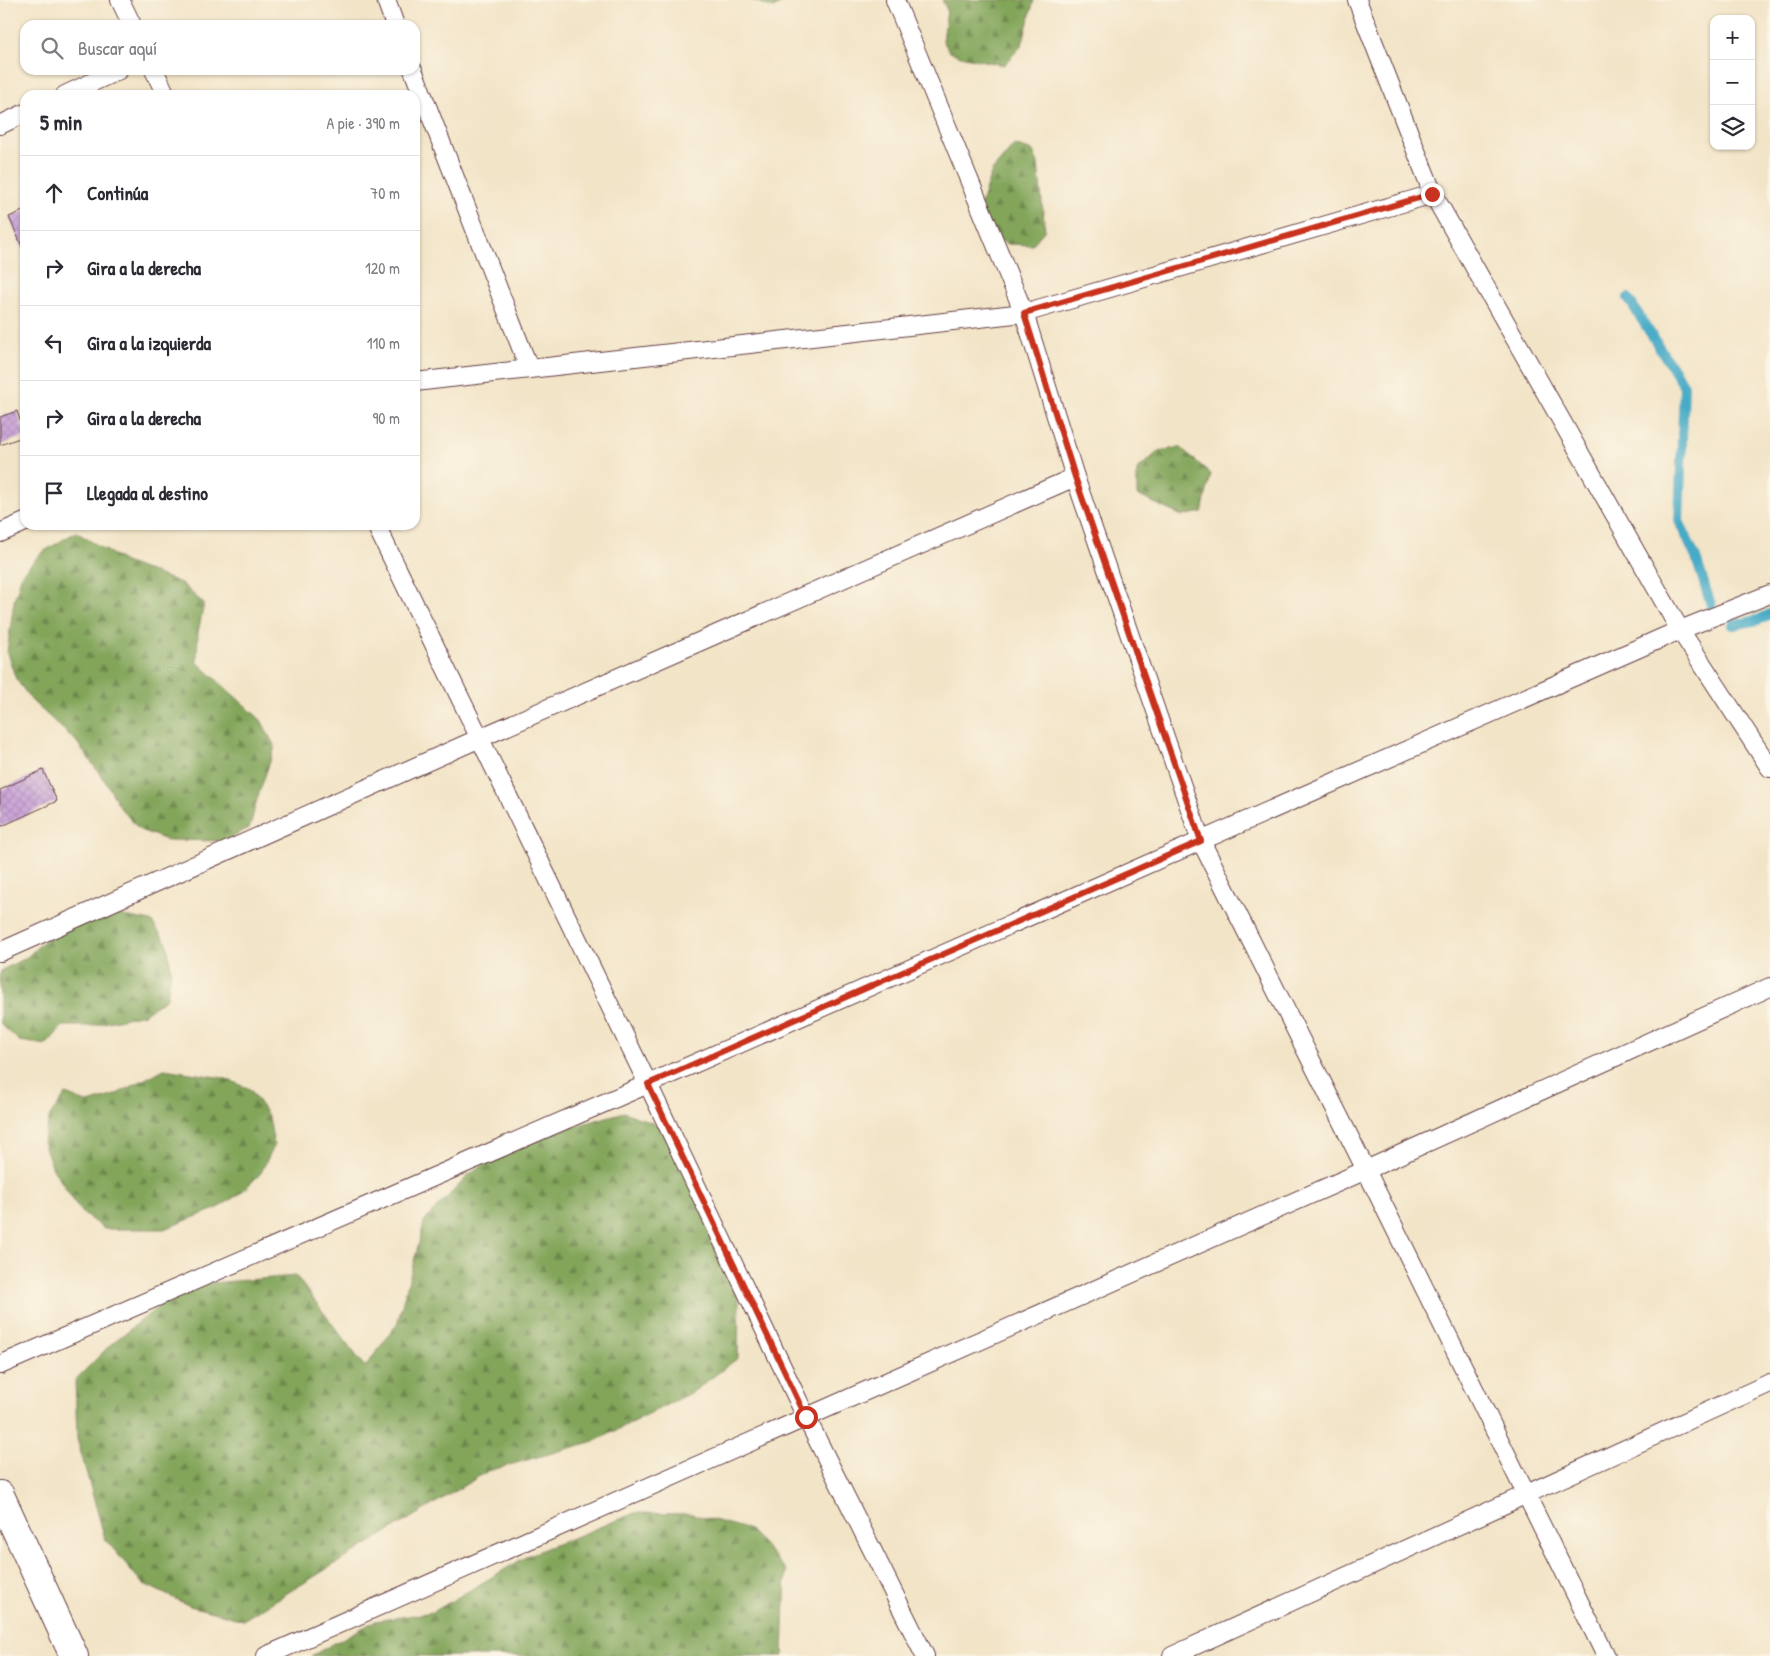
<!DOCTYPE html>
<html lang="es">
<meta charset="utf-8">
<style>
:root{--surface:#fff;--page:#f2f2f3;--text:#2b2b33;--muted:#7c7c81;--line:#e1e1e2}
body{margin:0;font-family:"Patrick Hand",sans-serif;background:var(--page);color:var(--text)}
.controls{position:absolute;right:15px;top:15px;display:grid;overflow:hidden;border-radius:10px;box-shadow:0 1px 4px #0004}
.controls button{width:45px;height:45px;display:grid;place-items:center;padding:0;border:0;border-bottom:1px solid var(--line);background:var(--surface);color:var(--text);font:25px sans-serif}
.stop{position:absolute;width:15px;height:15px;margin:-11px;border:4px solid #c8321e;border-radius:50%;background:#fff}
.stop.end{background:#c8321e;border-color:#fff;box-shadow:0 1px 5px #0008}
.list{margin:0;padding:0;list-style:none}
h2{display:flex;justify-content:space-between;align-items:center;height:65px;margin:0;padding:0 20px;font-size:21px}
h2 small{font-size:16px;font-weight:400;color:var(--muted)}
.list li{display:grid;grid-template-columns:32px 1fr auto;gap:15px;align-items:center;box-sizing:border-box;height:75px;padding:0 20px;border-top:1px solid var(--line)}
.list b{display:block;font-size:19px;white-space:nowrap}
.list em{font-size:16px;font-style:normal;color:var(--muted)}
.icon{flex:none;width:28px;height:28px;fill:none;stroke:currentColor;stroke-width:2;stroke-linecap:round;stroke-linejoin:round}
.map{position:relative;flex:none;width:1770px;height:1656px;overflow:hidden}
.search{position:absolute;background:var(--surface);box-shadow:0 1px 4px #0004;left:20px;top:20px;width:400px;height:55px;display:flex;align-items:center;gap:12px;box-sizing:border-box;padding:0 18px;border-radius:15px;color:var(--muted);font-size:19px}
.panel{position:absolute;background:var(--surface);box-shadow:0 1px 4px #0004;left:20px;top:90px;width:400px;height:440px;border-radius:15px}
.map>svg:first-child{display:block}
</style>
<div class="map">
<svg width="1770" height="1656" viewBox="0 0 1770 1656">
<defs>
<pattern id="forest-firs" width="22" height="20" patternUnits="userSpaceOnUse" patternTransform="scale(1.25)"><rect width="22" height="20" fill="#82a55a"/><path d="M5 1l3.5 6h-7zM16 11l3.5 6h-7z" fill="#6c864b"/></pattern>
<pattern id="building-cross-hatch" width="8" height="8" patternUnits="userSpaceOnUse" patternTransform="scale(1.25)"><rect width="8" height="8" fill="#c094d5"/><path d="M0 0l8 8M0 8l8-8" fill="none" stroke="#9e78ad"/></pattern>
</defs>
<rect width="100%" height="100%" fill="#fcf5e5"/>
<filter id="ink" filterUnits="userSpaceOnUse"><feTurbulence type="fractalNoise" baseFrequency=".02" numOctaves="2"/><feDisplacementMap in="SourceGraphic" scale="10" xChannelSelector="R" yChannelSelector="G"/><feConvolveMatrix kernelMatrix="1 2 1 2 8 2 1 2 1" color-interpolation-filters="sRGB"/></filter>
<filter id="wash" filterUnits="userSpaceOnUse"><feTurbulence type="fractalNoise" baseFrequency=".0096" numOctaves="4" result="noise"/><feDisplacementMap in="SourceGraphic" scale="20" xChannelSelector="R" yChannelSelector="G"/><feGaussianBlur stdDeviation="1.12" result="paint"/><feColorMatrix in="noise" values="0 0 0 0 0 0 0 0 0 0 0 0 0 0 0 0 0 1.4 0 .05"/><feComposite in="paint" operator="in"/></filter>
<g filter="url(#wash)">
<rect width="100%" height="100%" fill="#f2e4c7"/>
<g fill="url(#forest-firs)" stroke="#666242">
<path d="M752,0H788L773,8Z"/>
<path d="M942,0H1034L1022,45L1004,65L964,57L950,52L943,41L947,10Z"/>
<path d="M1014,145L1033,151L1038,164L1045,230L1032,245L1008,244L982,232L976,217L992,171Z"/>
<path d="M1180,447L1211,474L1202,512L1182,516L1137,495V470L1159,451Z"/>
<path d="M76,532L125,562L181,583L204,604L198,632L197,662L261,720L275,747L257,799L250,827L226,841L167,840L140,830L121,809L107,784L76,741L32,701L16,679L7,653L14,601L22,574L41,553Z"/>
<path d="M92,910L151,921L167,943L171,970L167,998L144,1014L90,1026H63L46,1045L19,1041L0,1023V974L2,970L27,957L67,919Z"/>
<path d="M164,1069L224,1078L250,1089L269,1117L274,1145L261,1173L242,1192L218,1208L164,1229H104L81,1212L53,1169L43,1142L50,1116L66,1094L88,1103L115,1095Z"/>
<path d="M624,1112L681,1134L724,1241L739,1298L738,1358L694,1391L595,1441L488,1471L243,1620L190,1606L142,1583L105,1539L77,1439L75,1380L111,1344L186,1285L296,1276L365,1367L397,1324L425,1220L470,1174L516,1143Z"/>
<path d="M635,1513L692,1514L750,1530L786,1570L783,1656H311L375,1621L433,1612L529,1555Z"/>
</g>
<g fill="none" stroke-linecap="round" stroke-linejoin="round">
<g stroke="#47aac6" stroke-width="10">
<path d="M1628,298L1684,386L1679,521L1696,558L1711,605"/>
<path d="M1733,625L1758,620L1770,614"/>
</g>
</g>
<g id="blocks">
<g fill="url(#building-cross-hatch)">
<path d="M25,210V253L9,217Z"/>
<path d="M17,411L25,436L0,445V417Z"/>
<path d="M43,770L57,801L0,827V790Z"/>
</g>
</g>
</g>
<g filter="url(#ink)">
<use href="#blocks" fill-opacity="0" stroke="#633d42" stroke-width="1"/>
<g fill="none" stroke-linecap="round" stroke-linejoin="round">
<g stroke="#633d42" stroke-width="20">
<g id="lane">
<path d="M120,0L132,25"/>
<path d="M386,0L395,25"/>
<path d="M895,0L1024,313L1075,477L1201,841L1366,1170L1606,1656"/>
<path d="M1357,0L1433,194L1680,630L1770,768"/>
<path d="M154,70L166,95"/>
<path d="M413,70L529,368"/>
<path d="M65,95L119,70"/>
<path d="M0,125L25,113"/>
<path d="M415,382L1024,313L1433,194"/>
<path d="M376,525L648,1084L806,1417L925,1656"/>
<path d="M0,533L25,522"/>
<path d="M0,952L480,738L1075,477"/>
<path d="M0,1365L648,1084L1680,630L1770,594"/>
<path d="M266,1656L1366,1170L1770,987"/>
<path d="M1172,1656L1770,1383"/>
</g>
</g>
<g stroke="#633d42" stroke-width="30">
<path id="street" d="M0,1495L74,1656"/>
</g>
<use href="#lane" stroke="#fff" stroke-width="18"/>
<use href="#street" stroke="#fff" stroke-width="28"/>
</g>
</g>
<g fill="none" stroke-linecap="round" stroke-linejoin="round" filter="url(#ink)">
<path stroke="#c8321e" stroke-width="6" d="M806,1417L648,1084L1201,841L1075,477L1024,313L1432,194"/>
</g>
</svg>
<div class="controls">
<button>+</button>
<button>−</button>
<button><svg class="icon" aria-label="layers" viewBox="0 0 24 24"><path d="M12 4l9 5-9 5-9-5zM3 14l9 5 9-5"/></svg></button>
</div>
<div class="stop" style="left:806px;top:1417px"></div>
<div class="stop end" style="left:1432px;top:194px"></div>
<div class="search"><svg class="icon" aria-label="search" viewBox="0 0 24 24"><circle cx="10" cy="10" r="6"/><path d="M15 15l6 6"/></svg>Buscar aquí</div>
<section class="panel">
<h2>5 min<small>A pie · 390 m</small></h2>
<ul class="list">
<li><svg class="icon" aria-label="ahead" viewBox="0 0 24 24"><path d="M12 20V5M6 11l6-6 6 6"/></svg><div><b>Continúa</b></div><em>70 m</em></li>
<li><svg class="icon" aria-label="right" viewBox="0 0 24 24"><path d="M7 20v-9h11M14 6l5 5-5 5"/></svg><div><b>Gira a la derecha</b></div><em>120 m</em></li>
<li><svg class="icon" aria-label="left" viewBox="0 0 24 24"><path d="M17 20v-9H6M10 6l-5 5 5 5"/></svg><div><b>Gira a la izquierda</b></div><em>110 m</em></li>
<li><svg class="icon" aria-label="right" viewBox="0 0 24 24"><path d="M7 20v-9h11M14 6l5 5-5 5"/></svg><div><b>Gira a la derecha</b></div><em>90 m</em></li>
<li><svg class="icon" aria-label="arrive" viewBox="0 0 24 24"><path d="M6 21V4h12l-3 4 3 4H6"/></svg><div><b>Llegada al destino</b></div></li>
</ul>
</section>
</div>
